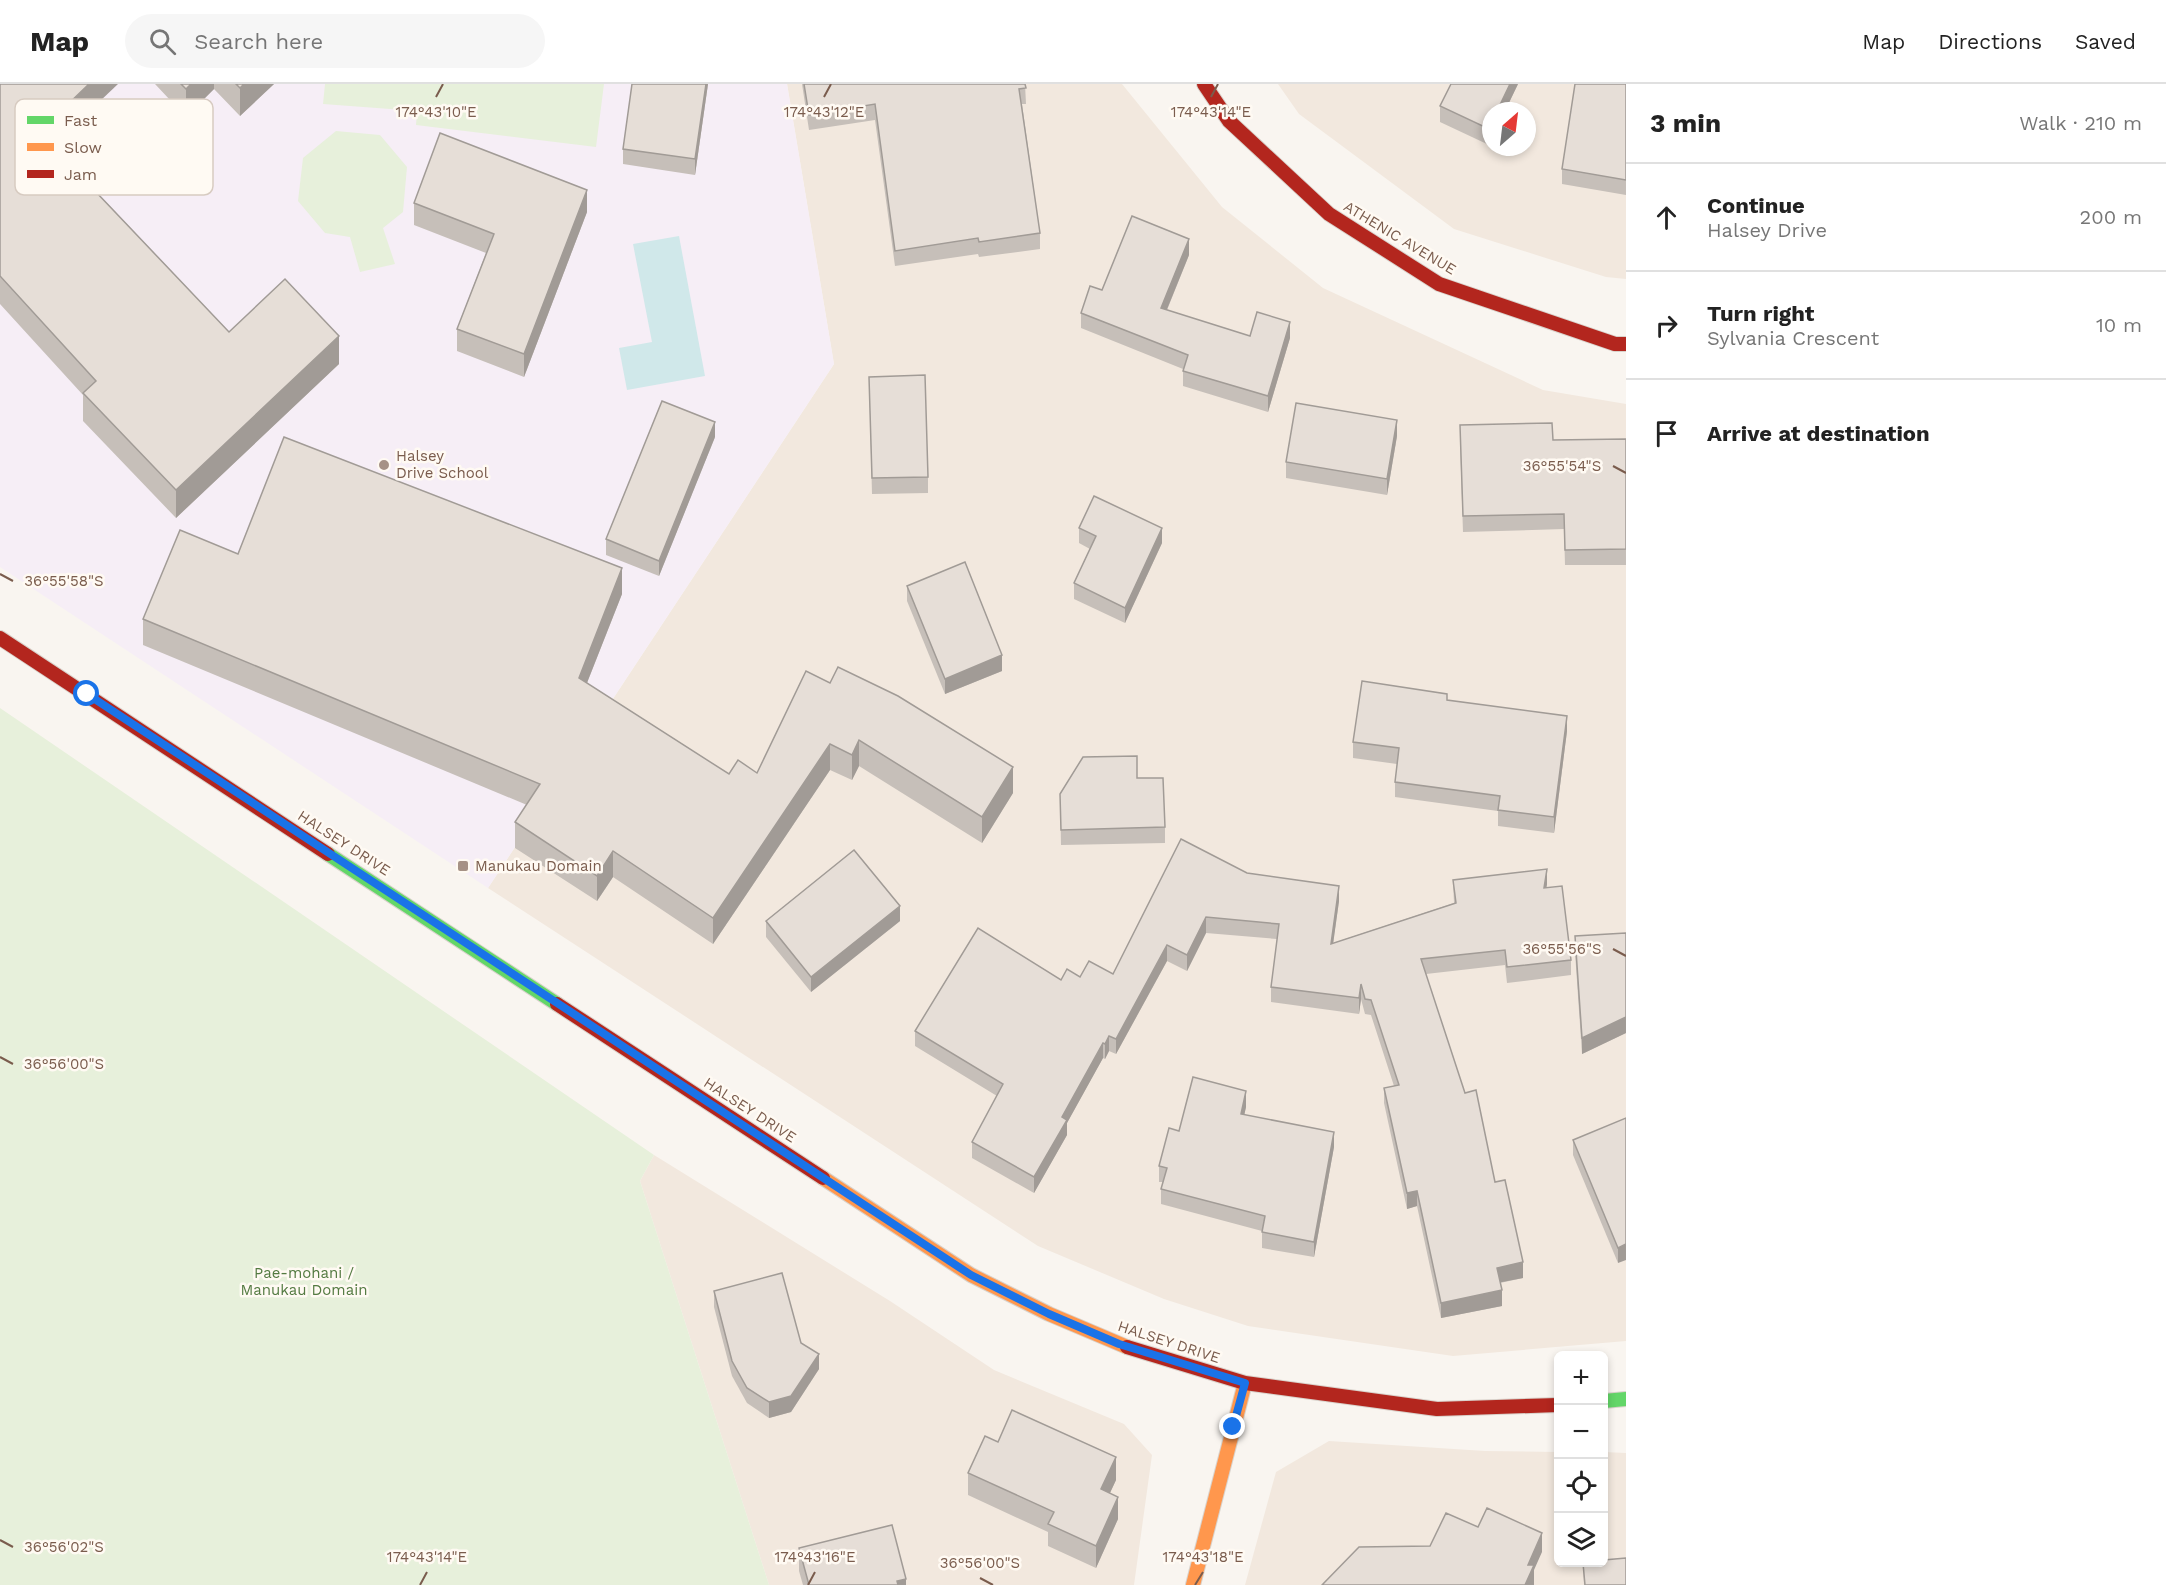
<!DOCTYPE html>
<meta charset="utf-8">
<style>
:root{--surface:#fff;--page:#f6f6f6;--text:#222;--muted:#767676;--line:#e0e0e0}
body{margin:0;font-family:"Work Sans",sans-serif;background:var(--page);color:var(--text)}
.controls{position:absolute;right:18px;bottom:18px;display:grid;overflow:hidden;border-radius:9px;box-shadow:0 3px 9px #0003}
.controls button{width:54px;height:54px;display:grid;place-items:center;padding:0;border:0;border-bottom:2px solid var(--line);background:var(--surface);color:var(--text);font:30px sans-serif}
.compass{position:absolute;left:1482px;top:18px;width:54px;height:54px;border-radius:50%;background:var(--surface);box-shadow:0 3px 9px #0003;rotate:28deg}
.stop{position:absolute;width:18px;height:18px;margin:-14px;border:4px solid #1a73e8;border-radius:50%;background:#fff}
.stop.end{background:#1a73e8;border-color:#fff;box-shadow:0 2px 6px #0008}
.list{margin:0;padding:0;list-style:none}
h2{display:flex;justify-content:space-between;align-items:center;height:78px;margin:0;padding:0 24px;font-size:26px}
h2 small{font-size:20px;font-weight:400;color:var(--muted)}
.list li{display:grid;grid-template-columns:39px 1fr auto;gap:18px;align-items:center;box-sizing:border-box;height:108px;padding:0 24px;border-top:2px solid var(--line)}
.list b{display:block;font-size:22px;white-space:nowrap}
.list p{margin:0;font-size:20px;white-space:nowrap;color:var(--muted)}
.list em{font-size:20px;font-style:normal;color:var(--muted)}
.icon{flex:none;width:33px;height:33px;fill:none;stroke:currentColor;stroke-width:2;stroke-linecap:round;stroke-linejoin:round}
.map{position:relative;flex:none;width:1626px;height:1501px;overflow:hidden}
header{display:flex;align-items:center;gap:36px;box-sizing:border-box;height:84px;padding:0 30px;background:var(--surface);border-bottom:2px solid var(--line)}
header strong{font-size:28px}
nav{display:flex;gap:33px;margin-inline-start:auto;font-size:21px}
.search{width:420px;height:54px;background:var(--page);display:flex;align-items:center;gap:15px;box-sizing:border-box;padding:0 21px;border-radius:33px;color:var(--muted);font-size:22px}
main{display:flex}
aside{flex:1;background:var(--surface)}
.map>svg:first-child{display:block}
</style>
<header>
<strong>Map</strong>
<div class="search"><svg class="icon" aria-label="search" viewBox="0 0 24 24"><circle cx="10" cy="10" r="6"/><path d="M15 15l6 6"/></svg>Search here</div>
<nav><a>Map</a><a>Directions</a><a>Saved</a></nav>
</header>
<main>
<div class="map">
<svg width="1626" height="1501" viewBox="0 0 1626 1501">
<rect width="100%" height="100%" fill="#f9f5f0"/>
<g fill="#f2e8de" fill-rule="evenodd">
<path d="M787,0H1122L1222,123L1323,204L1543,306L1626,320V1257L1453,1272L1248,1242L1164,1215L1038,1162L488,804L834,280Z"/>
<path d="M1278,0H1626V195L1606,193L1454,145L1299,30ZM1491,27H1527V63H1491Z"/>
<path d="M654,1071L890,1217L994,1286L1124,1340L1152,1371L1134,1501H769L640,1097Z"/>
<path d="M1329,1357L1485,1367L1558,1368V1478H1604V1368L1626,1369V1501H1245L1276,1388Z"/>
</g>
<path fill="#f6eef6" d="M0,0H787L834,280L488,804L0,483Z"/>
<g fill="#e7f0db">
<path d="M325,0H604L596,63L416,41L417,27L323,20Z"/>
<path d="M336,47L380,51L407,83L403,128L383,144L395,180L360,188L350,153L325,149L298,117L303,74Z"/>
<path d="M0,624L654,1071L640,1097L769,1501H0Z"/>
</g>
<path fill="#d0e8ea" d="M679,152L705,292L627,306L619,264L652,258L633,160Z"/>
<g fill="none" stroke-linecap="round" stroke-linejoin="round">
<g stroke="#d9d2cb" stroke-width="16">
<g id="fast">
<path d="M328,770L557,920"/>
<path d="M1604,1317L1626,1315"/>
</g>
</g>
<g stroke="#d9d2cb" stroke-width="16">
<g id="slow">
<path d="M823,1094L971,1191L1049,1230L1127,1263"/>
<path d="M1193,1501L1245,1299"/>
</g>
</g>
<g stroke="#d9d2cb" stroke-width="16">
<g id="jam">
<path d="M1204,0L1229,37L1329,130L1439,200L1615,260H1626"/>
<path d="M0,554L328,770"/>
<path d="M557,920L823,1094"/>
<path d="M1127,1263L1245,1299L1437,1325L1558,1321"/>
</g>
</g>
<use href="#fast" stroke="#63d668" stroke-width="14"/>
<use href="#slow" stroke="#ff974d" stroke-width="14"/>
<use href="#jam" stroke="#b3261e" stroke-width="14"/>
</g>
<g fill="#c6bfb9">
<path d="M0,0L53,62L229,248L339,280L176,434L83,337V311L0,220Z"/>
<path d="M155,0H274L240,32L214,5L186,33Z"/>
<path d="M632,0H708L695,91L623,80V65Z"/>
<path d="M802,0H1025L1026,20H1022L1040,149V165L979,173L978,170L895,182L875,36L809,46Z"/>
<path d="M1451,0H1518L1505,27H1491V56L1489,61L1440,38V22Z"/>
<path d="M1626,0V111L1562,100V85Z"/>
<path d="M414,119L587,128L524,293L457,267V245L486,169L414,141Z"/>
<path d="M1189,171L1167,226L1250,252L1290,254L1268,328L1183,302V285L1081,244V229L1102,206Z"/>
<path d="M869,293L928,393V409L872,410Z"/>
<path d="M1397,352L1387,411L1286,394V378Z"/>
<path d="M715,353L659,492L606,471V455Z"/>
<path d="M1626,355V481H1565L1564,445L1463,448L1460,357Z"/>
<path d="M1079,444L1162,459L1125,539L1074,515V499L1090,465L1079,459Z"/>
<path d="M238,470L622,510L587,599L729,690L757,689L806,587L1013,709L982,759L859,682L852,696L830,686L713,860L613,793L597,817L515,764V738L527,721L143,561V535Z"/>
<path d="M907,502L1002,587L945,610L907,517Z"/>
<path d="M1447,616L1567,647L1554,749L1498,742V727L1395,713V698L1397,680L1353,674V658Z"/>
<path d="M1137,694L1165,743V759L1061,761L1060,710Z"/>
<path d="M1247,789L1339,817L1333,859L1454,819L1453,796L1547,800L1546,804L1571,876V891L1507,899L1505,881L1426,890L1465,1009L1495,1098L1523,1194L1500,1199L1502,1222L1441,1234L1417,1122L1407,1125L1384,1019V1004L1394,1002L1371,931L1365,930L1361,915L1359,930L1271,918V903L1277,855L1206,849L1187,887L1167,877L1116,970L1109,967L1105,975L1103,974L1067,1039V1051L1034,1109L972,1074V1058L997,1012L915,962V947L1061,896L1080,893L1113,890Z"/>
<path d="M766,837H900L811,908L766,853Z"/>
<path d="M1626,849V949L1582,970L1575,868V852Z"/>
<path d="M1246,1023L1244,1031L1334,1063L1314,1173L1262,1164V1147L1161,1120V1105L1163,1098H1159V1082L1179,1047Z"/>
<path d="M1626,1034L1618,1179L1573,1071V1056Z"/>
<path d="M714,1207L801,1259L819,1285L791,1328L769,1334L747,1319L732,1292L714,1223Z"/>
<path d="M998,1358L1116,1396L1110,1409L1118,1435L1096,1484L1048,1462V1448L968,1411V1389Z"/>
<path d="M799,1464L906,1501H803L799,1487Z"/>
<path d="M1583,1479L1626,1501H1584Z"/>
</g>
<g fill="#a19b96">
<path d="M89,0H118L39,75V48Z"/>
<path d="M191,0H214V5L186,33V5Z"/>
<path d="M244,0H274L240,32V4Z"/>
<path d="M706,0H708L695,91V75Z"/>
<path d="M1510,0H1518L1505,27H1497Z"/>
<path d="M1491,40V56L1489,61V45Z"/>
<path d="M587,106V128L524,293V270Z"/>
<path d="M1189,155V171L1161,240V224Z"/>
<path d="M1290,238V254L1268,328V312Z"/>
<path d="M339,252V280L176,434V406Z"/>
<path d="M1397,336V352L1387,411V395Z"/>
<path d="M715,338V353L659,492V477Z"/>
<path d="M1162,444V459L1125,539V524Z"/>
<path d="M622,484V510L579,619V594Z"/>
<path d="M1002,571V587L945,610V595Z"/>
<path d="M1567,632V647L1554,749V733Z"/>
<path d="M859,656V682L852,696V671Z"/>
<path d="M830,660V686L713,860V834Z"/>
<path d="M1013,683V709L982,759V733Z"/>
<path d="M613,767V793L597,817V792Z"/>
<path d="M1547,785V800L1544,820V804Z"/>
<path d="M1339,802V817L1331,875V860Z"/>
<path d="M900,822V837L811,908V893Z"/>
<path d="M1206,833V849L1187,887V871Z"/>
<path d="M1167,861V877L1116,970V955Z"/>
<path d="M1361,900V915L1359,930V914Z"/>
<path d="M1626,933V949L1582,970V954Z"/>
<path d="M1109,952V967L1105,975V960Z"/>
<path d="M1103,959V974L1067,1039V1051L1034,1109V1093L1062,1033Z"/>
<path d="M1246,1007V1023L1241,1046V1030Z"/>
<path d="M1334,1048V1063L1314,1173V1158Z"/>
<path d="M1417,1107V1122L1407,1125V1109Z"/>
<path d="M1626,1160V1176L1618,1179V1164Z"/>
<path d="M1523,1178V1194L1497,1199V1184Z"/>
<path d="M1502,1206V1222L1441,1234V1219Z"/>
<path d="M819,1270V1285L791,1328L769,1334V1318Z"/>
<path d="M1116,1373V1396L1101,1428V1405Z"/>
<path d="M1118,1413V1435L1096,1484V1462Z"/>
<path d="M1542,1449V1468L1534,1486V1501H1525L1528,1481Z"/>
<path d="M906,1495V1501H897V1497Z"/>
</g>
<g fill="#e6ded7" stroke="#a19b96" stroke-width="1.5">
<path d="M0,0H89L39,48L229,248L285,195L339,252L176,406L83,309L96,297L0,192Z"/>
<path d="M181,0H191L186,5Z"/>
<path d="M236,0H244L240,4Z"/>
<path d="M632,0H706L695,75L623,65Z"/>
<path d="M804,0H1025L1026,4L1019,5L1040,149L979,158L978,154L895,167L875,20L809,31Z"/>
<path d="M1451,0H1510L1497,27H1491V40L1489,45L1440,22Z"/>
<path d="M1575,0H1626V96L1562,85Z"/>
<path d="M440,49L587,106L524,270L457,245L494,150L414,119Z"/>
<path d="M1132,132L1189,155L1161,224L1250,252L1257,228L1290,238L1268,312L1183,287L1188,271L1081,229L1090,202L1102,206Z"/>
<path d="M925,291L928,393L872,394L869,293Z"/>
<path d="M662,317L715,338L659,477L606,455Z"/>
<path d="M1296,319L1397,336L1387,395L1286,378Z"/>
<path d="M1552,339L1553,356L1626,355V465L1565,466L1564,430L1463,432L1460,341Z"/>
<path d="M284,353L622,484L579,594L729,690L738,676L757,689L806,587L830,599L838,583L898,612L1013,683L982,733L859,656L852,671L830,660L713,834L613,767L597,792L515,738L540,700L143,535L180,446L238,470Z"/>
<path d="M1094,412L1162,444L1125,524L1074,499L1096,452L1079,444Z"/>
<path d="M965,478L1002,571L945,595L907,502Z"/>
<path d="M1362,597L1447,610V616L1567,632L1554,733L1498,726L1500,712L1395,698L1399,664L1353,658Z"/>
<path d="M1137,672V694H1163L1165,743L1061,746L1060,710L1083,673Z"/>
<path d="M1181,755L1247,789L1339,802L1331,860L1456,819L1453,796L1547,785L1544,804L1562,802L1571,876L1507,883L1505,866L1421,875L1465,1009L1476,1006L1495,1098L1505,1096L1523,1178L1497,1184L1502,1206L1441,1219L1417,1107L1407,1109L1384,1004L1399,1001L1371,916L1365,915L1361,900L1359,914L1271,903L1279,840L1206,833L1187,871L1167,861L1116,955L1109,952L1105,960L1103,959L1062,1033L1067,1036L1034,1093L972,1058L1003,1000L915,947L978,844L1061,896L1067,885L1080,893L1089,877L1113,890Z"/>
<path d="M854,766L900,822L811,893L766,837Z"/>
<path d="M1626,849V933L1582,954L1575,852Z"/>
<path d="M1193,993L1246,1007L1241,1030L1334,1048L1314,1158L1262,1148L1265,1132L1161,1105L1167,1084L1159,1082L1169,1044L1179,1047Z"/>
<path d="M1626,1034V1160L1618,1164L1573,1056Z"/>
<path d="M782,1189L801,1259L819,1270L791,1312L769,1318L747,1304L732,1277L714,1207Z"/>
<path d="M1012,1326L1116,1373L1101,1405L1118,1413L1096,1462L1048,1440L1054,1428L968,1389L985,1352L998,1358Z"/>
<path d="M1487,1424L1542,1449L1528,1481H1534L1525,1501H1322L1359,1463L1430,1462L1446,1429L1478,1443Z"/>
<path d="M892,1441L906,1495L897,1497L898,1501H809L799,1464Z"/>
<path d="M1626,1474V1501H1585L1583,1479H1604V1476Z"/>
</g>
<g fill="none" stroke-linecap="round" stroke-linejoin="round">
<path stroke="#1a73e8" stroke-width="8" d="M87,610L971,1191L1049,1230L1119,1260L1245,1299L1233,1343"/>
</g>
<path fill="none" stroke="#7a5c4d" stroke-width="2" d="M436,13L443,0M824,13L831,0M1211,13L1218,0M1613,382L1626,389M0,490L13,497M1613,865L1626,872M0,973L13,980M0,1456L13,1463M980,1494L993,1501M420,1501L427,1488M808,1501L815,1488M1195,1501L1203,1488"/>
<g fill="#a69286" stroke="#fffaf3" stroke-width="2">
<circle cx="384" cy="381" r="6"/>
<rect x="457" y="776" width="12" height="12" rx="3"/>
</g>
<g text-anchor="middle" stroke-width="5" stroke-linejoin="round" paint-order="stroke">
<g font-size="15" fill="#7a5c4d" stroke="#fffaf3">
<text transform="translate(1400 154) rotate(31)" y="5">ATHENIC AVENUE</text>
<text transform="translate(344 759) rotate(33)" y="5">HALSEY DRIVE</text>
<text transform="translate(750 1026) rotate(33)" y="5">HALSEY DRIVE</text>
<text transform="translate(1169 1258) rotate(18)" y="5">HALSEY DRIVE</text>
</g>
<g font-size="15" fill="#7a5c4d" stroke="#fffaf3" text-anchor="start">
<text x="396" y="377">Halsey<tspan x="396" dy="17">Drive School</tspan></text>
<text x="475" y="787">Manukau Domain</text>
</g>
<g font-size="15" fill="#537a41" stroke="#fffaf3">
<text x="304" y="1194">Pae-mohani /<tspan x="304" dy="17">Manukau Domain</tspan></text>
</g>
</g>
<rect x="15" y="15" width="198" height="96" rx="9" fill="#fffaf3" stroke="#d7cbc1" stroke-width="1.5"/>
<rect x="27" y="32" width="27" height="8" fill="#63d668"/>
<rect x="27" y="59" width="27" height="8" fill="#ff974d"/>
<rect x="27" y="86" width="27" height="8" fill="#b3261e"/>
<g font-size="16" fill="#7a5c4d">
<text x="64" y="42">Fast</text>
<text x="64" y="69">Slow</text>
<text x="64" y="96">Jam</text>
</g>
<g font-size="15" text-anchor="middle" fill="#7a5c4d" stroke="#fffaf3" stroke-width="5" stroke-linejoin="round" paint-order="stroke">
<text x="436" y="33">174°43'10"E</text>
<text x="824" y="33">174°43'12"E</text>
<text x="1211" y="33">174°43'14"E</text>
<text x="1562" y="387">36°55'54"S</text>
<text x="64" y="502">36°55'58"S</text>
<text x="1562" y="870">36°55'56"S</text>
<text x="64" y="985">36°56'00"S</text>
<text x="64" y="1468">36°56'02"S</text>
<text x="427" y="1478">174°43'14"E</text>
<text x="815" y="1478">174°43'16"E</text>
<text x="1203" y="1478">174°43'18"E</text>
<text x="980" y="1484">36°56'00"S</text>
</g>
</svg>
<div class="controls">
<button>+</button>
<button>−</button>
<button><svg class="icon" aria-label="locate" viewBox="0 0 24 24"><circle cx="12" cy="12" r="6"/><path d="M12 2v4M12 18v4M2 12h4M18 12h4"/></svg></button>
<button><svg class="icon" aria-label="layers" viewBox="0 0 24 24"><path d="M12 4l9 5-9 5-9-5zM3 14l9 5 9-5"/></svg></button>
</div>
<svg class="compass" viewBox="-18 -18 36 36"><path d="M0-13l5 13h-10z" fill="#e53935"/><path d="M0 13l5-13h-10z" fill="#767676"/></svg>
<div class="stop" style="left:87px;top:610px"></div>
<div class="stop end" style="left:1233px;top:1343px"></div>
</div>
<aside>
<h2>3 min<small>Walk · 210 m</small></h2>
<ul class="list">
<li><svg class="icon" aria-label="ahead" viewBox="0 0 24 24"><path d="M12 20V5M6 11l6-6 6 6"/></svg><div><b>Continue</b><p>Halsey Drive</p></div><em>200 m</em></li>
<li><svg class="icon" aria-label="right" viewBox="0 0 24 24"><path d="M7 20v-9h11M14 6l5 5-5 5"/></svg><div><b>Turn right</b><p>Sylvania Crescent</p></div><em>10 m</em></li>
<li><svg class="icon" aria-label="arrive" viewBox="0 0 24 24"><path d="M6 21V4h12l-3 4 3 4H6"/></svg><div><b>Arrive at destination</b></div></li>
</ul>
</aside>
</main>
